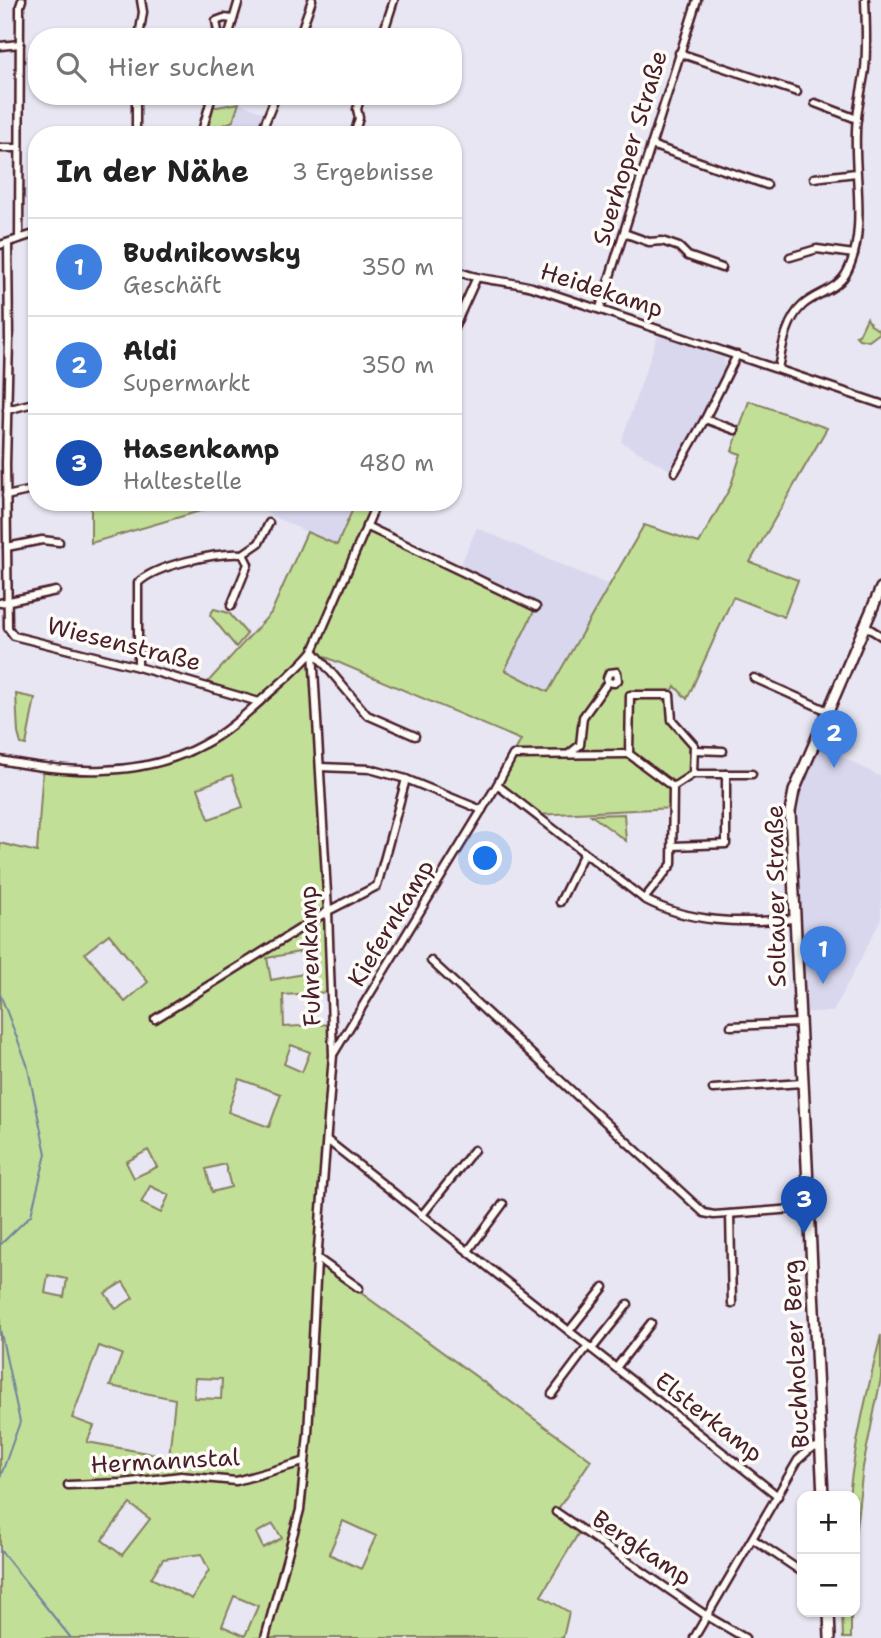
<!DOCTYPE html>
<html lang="de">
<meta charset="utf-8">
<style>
:root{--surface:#fff;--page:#f6f6f6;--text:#222;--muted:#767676;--line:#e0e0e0;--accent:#d93025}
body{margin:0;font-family:"Shantell Sans",sans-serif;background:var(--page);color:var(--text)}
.controls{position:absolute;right:21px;bottom:21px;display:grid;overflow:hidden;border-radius:14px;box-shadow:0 2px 5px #0004}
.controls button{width:63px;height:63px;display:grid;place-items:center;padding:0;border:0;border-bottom:2px solid var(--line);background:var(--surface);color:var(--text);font:35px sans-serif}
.you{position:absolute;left:486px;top:859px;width:24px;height:24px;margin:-18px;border:5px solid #fff;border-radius:50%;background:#1a73e8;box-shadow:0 0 0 10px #1a73e833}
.badge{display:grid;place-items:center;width:46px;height:46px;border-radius:50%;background:var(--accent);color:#fff;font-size:23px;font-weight:700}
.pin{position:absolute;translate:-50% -58px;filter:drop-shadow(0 2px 4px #0008)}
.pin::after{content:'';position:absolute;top:37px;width:24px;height:21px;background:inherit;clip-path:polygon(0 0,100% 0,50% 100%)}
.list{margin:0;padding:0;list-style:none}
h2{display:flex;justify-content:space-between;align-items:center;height:91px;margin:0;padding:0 28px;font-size:30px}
h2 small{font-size:23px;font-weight:400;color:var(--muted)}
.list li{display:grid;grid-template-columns:46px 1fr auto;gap:21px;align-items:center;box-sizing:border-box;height:98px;padding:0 28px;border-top:2px solid var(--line)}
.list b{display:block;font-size:26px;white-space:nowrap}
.list p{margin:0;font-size:23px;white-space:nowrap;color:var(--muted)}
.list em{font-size:23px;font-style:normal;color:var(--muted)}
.icon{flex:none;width:38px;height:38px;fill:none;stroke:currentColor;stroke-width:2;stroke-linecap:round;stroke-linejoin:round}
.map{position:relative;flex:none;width:881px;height:1638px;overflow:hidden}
.search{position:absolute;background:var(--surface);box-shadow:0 2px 5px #0004;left:28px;top:28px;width:434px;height:77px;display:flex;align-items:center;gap:18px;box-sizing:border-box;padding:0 24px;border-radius:28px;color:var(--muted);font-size:26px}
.panel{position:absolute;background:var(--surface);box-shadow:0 2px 5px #0004;left:28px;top:126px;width:434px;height:385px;border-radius:28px}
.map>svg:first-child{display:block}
</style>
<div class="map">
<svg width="881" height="1638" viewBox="0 0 881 1638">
<rect width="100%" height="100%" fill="#e7e6f2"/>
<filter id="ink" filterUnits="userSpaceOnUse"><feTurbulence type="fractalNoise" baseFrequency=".0143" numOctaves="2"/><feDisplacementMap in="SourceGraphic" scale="14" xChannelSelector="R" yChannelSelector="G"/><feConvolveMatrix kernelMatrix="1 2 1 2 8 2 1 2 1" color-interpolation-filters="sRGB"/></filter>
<g filter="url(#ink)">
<g fill="#d8d7ee">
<path d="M239,103L268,115L260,135H219L217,128L233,121Z"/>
<path d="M658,335L724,358L726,370L672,471L621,442Z"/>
<path d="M243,502H356L337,546Z"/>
<path d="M477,528L609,585L548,693L505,670L458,570Z"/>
<path d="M819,745L881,777V919L833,1012H805L800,869L796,814L797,797Z"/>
</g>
<g fill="#c2df97" stroke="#867f61" stroke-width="2" fill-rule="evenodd">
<path d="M239,103L233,121L217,128L203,125L209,105L217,107Z"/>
<path d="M867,318L871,325L881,332L869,341L859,339L856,336L859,335Z"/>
<path d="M749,401L827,428L750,562L798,580L784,617L733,597L687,699L675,686C661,710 679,728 694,745L693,774L673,787V808L536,815L497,785L521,740L314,652L331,992L283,995L284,1027L332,1024L317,1261L591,1460L556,1512L581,1529L541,1596L569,1612L563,1638H0V843L37,852L43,767L95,771L143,765L203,745L259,703L205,685L271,613L307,532L337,545L356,502H364L375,507L366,526L536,607L505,670L548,692L644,525L699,543L730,488L741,454L732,451ZM232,775L243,807L209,819L198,788ZM109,934L148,982L125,1002L85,953ZM310,950L314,972L271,980L267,958ZM291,1045L310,1052L302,1072L284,1064ZM239,1079L281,1094L269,1127L228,1112ZM148,1150L157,1167L134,1178L126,1162ZM225,1164L231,1187L212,1192L206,1169ZM150,1186L169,1195L161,1213L141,1203ZM48,1275L67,1279L64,1297L45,1293ZM123,1282L133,1298L116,1309L105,1293ZM99,1346L122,1354L110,1386L175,1399L169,1457L87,1442L94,1426L72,1418ZM195,1378L222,1379L221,1399L194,1398ZM130,1504L150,1519L122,1555L102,1540ZM343,1521L376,1536L361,1569L329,1554ZM273,1524L282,1538L263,1548L256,1533ZM201,1554L209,1570L192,1599L151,1578L163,1559ZM234,1596L258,1606L245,1636L222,1626Z"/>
<path d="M91,502H231L91,543Z"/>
<path d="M214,609L229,613L247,634L236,647L210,615Z"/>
<path d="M16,694L35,698L26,745L21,744L18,733Z"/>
<path d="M624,814L626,841L591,815Z"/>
<path d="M881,1335V1378L863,1467L855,1537V1496H849C855,1442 868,1388 881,1335Z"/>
<path d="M842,1612H851V1638H843Z"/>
</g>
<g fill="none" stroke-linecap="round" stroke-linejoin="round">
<g stroke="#71829e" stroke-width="2">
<path d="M0,994L27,1064L46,1154L31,1215L0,1245"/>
<path d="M0,1329L20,1422L0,1478"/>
<path d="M0,1550L71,1638"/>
</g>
<g stroke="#4a1f2b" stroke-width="11">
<g id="street">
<path d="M139,37L143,12L141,0"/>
<path d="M219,37L216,21L224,18L233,19"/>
<path d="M228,37L239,0"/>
<path d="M299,37L312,0"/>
<path d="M382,37L394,0"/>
<path d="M0,46L20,44"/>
<path d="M679,53L797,92"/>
<path d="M136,96V135"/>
<path d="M815,103L857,119"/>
<path d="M201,135L212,96"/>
<path d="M260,135L276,96"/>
<path d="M354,135L359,118L357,109L361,96"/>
<path d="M651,145L767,185"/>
<path d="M0,148H19"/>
<path d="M814,178L856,173"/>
<path d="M624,233L649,242L662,241L679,247L688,256L722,268"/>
<path d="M19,239L20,6L22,0"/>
<path d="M8,243L9,340L6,464L8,628L14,636L138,667L259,702"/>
<path d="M0,245L37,233"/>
<path d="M790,257L817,249L854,254"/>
<path d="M453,269C477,281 506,280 532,287L881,404"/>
<path d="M600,308L697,0"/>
<path d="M453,330L477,277"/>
<path d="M778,369C782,348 786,320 803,305C818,292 839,290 848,270C867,231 854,175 856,133C856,112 862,90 865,69C867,46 866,23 865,0"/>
<path d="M7,410L37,402"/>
<path d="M705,419L735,430"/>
<path d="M675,472L705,419L737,355"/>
<path d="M6,496L37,489"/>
<path d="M364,502L375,507"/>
<path d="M366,526L536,607"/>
<path d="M7,547L42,540L59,542"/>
<path d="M243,554L259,543L269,523"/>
<path d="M0,603L56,591"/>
<path d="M865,626L881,636"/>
<path d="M315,653L367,715L415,736"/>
<path d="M138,667V583C155,565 218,552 243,554L248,564L231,606"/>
<path d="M754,678L828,711"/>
<path d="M694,750L723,751"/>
<path d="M570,753L580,745L583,717L608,682L607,678L609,673L617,672L618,680L614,683L608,682"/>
<path d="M629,754L630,695H670L672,720L694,745L693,774L673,787"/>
<path d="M629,754L673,787L672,864L644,899"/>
<path d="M0,760C66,773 142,779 204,744C227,732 247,713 267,695C283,681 299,668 313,651L377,502"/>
<path d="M320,767L370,769L406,779L482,810"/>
<path d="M726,774H752"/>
<path d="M497,785L644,899C691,924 742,923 794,919"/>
<path d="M673,846L726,844V774H693"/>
<path d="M560,902L584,853"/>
<path d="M431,961L704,1213L714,1215L808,1208"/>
<path d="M155,1019L328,911L377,886L406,779"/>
<path d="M731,1026L799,1023"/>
<path d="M334,1053L497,785L513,755L629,754"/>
<path d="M713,1089L802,1083"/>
<path d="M327,1140L778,1496"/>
<path d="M730,1214L732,1304"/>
<path d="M422,1215L474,1150"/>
<path d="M468,1251L503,1204"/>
<path d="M317,1258L359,1288"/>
<path d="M569,1331L604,1287"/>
<path d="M592,1349L628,1304"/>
<path d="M616,1368L651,1323"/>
<path d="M552,1394L588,1346"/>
<path d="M68,1485L122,1483L181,1476L236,1481L303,1462"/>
<path d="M556,1512L707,1616L745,1638"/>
<path d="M753,1539L802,1572"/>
<path d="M265,1638L300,1510L308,1434L317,1261L333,1055L328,911L313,651"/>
<path d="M694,1638L798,1460L810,1449L821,1446"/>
</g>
</g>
<g stroke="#4a1f2b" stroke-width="14">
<g id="secondary">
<path d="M823,1496L790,812L794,791L881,588"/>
<path d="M829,1612L830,1638"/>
</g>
</g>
<use href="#street" stroke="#fdfcf7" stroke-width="6"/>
<use href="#secondary" stroke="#fdfcf7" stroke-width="9"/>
</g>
</g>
<g text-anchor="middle" stroke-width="7" stroke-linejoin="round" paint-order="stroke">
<g font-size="24" fill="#4a1f2b" stroke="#fdfcf7">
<text transform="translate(630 148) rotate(-73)" y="8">Suerhoper Straße</text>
<text transform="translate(602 290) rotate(18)" y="8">Heidekamp</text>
<text transform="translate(124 644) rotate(14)" y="8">Wiesenstraße</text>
<text transform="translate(776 896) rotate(-91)" y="8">Soltauer Straße</text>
<text transform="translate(391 923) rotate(-59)" y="8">Kiefernkamp</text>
<text transform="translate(310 956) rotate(-92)" y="8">Fuhrenkamp</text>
<text transform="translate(796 1354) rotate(-93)" y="8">Buchholzer Berg</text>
<text transform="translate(709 1417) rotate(38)" y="8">Elsterkamp</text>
<text transform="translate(165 1461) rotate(-3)" y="8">Hermannstal</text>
<text transform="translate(642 1548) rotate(34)" y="8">Bergkamp</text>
</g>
</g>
</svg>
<div class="controls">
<button>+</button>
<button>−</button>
</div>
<div class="you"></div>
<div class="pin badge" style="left:823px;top:984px;background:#3f7fe0">1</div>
<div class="pin badge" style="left:834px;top:768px;background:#3f7fe0">2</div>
<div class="pin badge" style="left:804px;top:1234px;background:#1a4fb4">3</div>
<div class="search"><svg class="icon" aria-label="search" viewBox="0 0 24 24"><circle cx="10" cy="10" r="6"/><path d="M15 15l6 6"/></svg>Hier suchen</div>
<section class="panel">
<h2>In der Nähe<small>3 Ergebnisse</small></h2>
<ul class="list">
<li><span class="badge" style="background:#3f7fe0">1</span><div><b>Budnikowsky</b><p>Geschäft</p></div><em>350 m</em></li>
<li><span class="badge" style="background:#3f7fe0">2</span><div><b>Aldi</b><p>Supermarkt</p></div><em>350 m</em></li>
<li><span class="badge" style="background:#1a4fb4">3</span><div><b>Hasenkamp</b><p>Haltestelle</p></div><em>480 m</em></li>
</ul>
</section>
</div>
